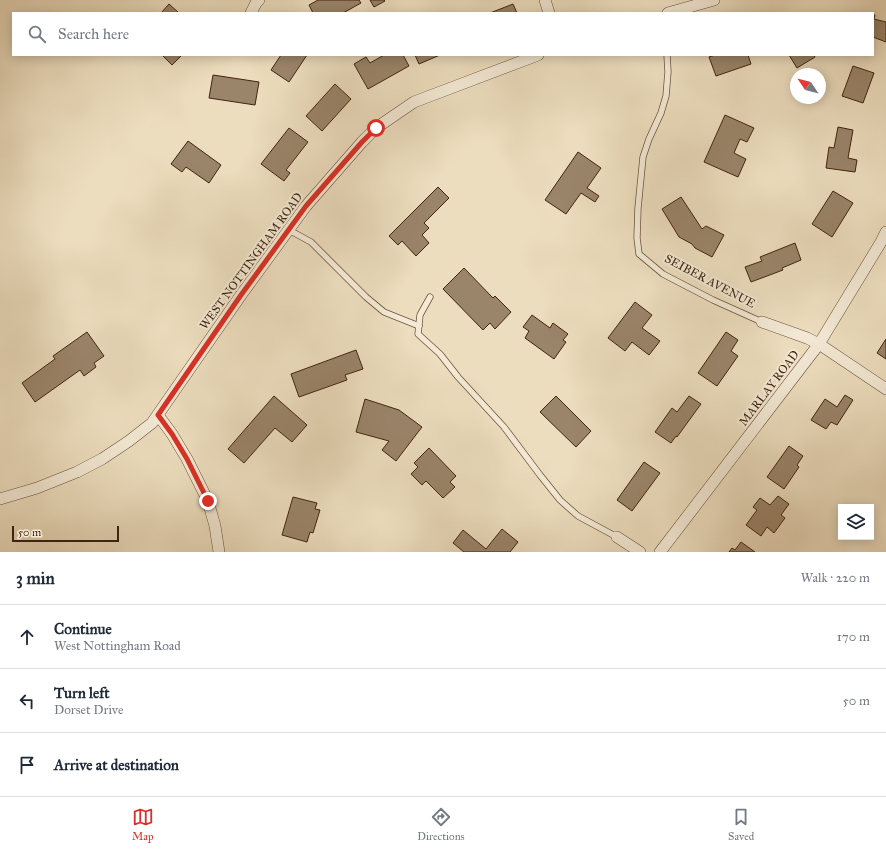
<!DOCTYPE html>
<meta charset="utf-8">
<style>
:root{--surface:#fff;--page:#f6f6f7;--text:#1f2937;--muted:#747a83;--line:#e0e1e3;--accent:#d93025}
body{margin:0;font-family:"IM FELL Great Primer",serif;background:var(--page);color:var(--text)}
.controls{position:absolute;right:12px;bottom:12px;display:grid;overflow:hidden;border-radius:0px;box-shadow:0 2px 10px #0003}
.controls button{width:36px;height:36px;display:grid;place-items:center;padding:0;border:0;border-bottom:1px solid var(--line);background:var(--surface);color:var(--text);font:20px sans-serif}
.compass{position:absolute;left:790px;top:68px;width:36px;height:36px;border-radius:50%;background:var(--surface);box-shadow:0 2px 10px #0003;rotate:305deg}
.scale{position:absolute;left:12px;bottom:10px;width:107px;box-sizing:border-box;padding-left:4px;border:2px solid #41240e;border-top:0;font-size:11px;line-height:14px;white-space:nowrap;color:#41240e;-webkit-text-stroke:3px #f3e9d5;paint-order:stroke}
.stop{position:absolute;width:12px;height:12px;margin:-9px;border:3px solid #d93025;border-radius:50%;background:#fff}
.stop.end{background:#d93025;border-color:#fff;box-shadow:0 1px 4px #0008}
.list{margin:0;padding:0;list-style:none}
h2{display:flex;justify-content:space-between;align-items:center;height:52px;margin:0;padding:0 16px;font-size:17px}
h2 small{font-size:13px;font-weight:400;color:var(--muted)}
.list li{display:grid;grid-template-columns:26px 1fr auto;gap:12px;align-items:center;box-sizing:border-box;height:64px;padding:0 16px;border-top:1px solid var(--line)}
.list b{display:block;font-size:15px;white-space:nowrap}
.list p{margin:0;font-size:13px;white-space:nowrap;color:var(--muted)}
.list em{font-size:13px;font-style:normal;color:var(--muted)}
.icon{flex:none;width:22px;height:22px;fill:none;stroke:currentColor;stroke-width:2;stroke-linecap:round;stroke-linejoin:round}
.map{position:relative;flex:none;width:886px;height:552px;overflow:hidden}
.search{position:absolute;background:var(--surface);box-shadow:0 2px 10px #0003;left:12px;right:12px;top:12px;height:44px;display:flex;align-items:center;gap:10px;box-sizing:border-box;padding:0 14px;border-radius:0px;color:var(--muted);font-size:15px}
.sheet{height:244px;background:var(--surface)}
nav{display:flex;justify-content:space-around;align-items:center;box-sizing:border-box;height:56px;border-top:1px solid var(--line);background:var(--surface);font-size:11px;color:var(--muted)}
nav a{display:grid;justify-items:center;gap:2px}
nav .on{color:var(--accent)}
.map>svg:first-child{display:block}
</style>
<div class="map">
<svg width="886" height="552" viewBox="0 0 886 552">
<rect width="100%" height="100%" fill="#ecddbe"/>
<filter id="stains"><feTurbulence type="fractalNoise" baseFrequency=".005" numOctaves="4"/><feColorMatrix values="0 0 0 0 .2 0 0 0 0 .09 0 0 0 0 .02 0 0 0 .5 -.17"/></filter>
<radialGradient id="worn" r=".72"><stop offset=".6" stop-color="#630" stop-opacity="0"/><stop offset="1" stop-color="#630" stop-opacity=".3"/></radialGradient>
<g fill="#9a846a" stroke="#41240e">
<path d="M318,0H359L361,3L343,13H313L309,5Z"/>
<path d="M370,0H384L385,1L374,7Z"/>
<path d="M169,4L179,13H161Z"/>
<path d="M513,4L517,13H490Z"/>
<path d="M873,14L875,15L874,19L886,22V42L873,37Z"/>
<path d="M162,55H182L172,65Z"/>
<path d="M281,55H307L289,82L271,70Z"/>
<path d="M384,55H403L409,66L368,89L354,64L366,57L370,63Z"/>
<path d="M415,55H440L419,64Z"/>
<path d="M715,55H748L751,64L716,76L709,57Z"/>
<path d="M789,55H814L815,57L797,68Z"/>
<path d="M853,66L874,73L863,103L842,96Z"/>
<path d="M213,75L259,82L255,105L209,98Z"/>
<path d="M335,84L351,99L322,131L306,116Z"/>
<path d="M725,115L754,128L747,142L740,139L734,153L746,159L738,177L704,162Z"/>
<path d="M838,127L853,130L848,158L857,160L855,172L826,168L829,147L834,148Z"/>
<path d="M289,128L308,142L286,170L290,173L284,181L261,164Z"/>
<path d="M188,141L221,165L209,183L186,167L182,172L171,164Z"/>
<path d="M578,152L601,168L587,188L599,196L595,202L581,193L566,214L545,200Z"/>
<path d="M438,187L449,198L424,223L429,228L422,235L429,243L416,256L402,241L398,245L389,236Z"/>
<path d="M833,191L853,203L832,237L812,224Z"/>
<path d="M681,197L702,229L706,226L724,235L712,257L695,248L692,244L679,237L662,209Z"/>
<path d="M795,243L801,260L782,268L783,270L751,282L745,267L762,261L760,257Z"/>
<path d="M464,268L493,298L495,296L511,312L495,329L490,323L483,330L443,289Z"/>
<path d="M635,302L652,315L642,328L660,341L649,355L632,342L625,351L608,338Z"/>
<path d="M532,315L550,328L553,323L568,334L563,340L566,342L554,359L525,338L529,331L523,327Z"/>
<path d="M87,332L104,356L94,363L96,367L84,376L80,370L35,402L22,383L55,359L53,356Z"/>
<path d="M726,332L738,340L731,351L738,356L717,386L698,373Z"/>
<path d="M886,339V359L877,353Z"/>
<path d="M356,350L363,369L345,375L347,380L299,397L291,374Z"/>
<path d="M845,395L853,400L837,425L831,422L826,429L811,420L825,399L837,407Z"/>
<path d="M274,396L307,425L292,442L275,428L244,463L228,449Z"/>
<path d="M556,396L591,431L576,447L540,412Z"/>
<path d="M689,396L701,404L677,437L676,436L671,443L655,432L672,408L677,412Z"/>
<path d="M365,399L399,410L422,427L396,461L382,450L389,441L356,432Z"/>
<path d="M789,446L803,456L797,465L799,467L784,489L767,477Z"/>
<path d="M429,448L456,476L450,482L455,487L443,498L426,481L422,485L411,474L418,467L414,463Z"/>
<path d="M644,462L660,473L632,511L617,500Z"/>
<path d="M778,496L789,504L781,515L785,518L774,533L767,527L761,536L746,525L757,510L753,507L760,498L770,505Z"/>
<path d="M293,497L317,503L315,509L320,510L313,533L310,532L307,542L282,535Z"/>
<path d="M502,529L518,542L510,552H464L453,543L463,530L486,549Z"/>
<path d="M741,542L755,552H729L732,548L735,550Z"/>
</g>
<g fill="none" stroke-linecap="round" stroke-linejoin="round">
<g stroke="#6c523a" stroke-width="7">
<g id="service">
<path d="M667,55L668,72L666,96L661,113L649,139L643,157L638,208L637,238L639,254L663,274L713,300L762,322"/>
<path d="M289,230L311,242L366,297L384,312L419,326"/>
<path d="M430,297L420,315L418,334L440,354L458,377L504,427L540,475L560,500L578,516L617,537"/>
</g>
</g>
<g stroke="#6c523a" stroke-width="12">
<g id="minor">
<path d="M545,0L549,13"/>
<path d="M251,13L256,3L259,0"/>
<path d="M668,13L714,0"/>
<path d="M762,322L807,338L819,344L886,389"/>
<path d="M158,415L172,434L187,459L208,501L215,526L219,552"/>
<path d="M0,499L37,488L77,472L102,459L129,441L152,423L241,295L306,206L362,142L376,128L414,102L538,55"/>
<path d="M617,537L640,552"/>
<path d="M660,552L819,344L881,242L886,232"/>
</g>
</g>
<use href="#service" stroke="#f3e9d5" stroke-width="5.5"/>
<use href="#minor" stroke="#f3e9d5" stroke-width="11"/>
</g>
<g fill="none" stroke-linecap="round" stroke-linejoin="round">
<path stroke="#d93025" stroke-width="5" d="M208,501L187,459L172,434L158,415L241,295L306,206L362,142L376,128"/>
</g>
<g text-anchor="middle" stroke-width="4" stroke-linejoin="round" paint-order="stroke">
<g font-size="12" fill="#41240e" stroke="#f3e9d5">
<text transform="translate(251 261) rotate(-54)" y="4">WEST NOTTINGHAM ROAD</text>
<text transform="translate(710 281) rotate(28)" y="4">SEIBER AVENUE</text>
<text transform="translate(769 388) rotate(-53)" y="4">MARLAY ROAD</text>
</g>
</g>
<rect width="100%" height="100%" filter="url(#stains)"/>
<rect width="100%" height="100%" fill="url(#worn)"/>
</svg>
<div class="controls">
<button><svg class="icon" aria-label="layers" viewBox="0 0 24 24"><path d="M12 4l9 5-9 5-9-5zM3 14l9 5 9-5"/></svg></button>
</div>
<svg class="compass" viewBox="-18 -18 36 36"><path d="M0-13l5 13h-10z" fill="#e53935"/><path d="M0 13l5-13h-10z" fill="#747a83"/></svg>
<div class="scale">50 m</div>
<div class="stop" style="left:376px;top:128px"></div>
<div class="stop end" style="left:208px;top:501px"></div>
<div class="search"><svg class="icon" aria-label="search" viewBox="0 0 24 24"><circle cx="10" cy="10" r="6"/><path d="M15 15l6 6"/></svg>Search here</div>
</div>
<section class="sheet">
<h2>3 min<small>Walk · 220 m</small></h2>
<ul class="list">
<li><svg class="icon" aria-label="ahead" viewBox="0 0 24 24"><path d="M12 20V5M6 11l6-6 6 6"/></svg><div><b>Continue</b><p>West Nottingham Road</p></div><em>170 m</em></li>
<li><svg class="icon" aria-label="left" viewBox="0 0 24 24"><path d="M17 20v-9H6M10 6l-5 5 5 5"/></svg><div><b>Turn left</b><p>Dorset Drive</p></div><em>50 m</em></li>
<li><svg class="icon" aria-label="arrive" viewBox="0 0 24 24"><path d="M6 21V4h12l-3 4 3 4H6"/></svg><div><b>Arrive at destination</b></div></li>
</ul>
</section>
<nav>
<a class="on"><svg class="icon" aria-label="map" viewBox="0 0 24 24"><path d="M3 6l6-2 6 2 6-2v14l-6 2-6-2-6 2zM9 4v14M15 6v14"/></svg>Map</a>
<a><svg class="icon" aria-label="directions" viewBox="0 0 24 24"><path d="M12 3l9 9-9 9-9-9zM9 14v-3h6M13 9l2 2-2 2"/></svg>Directions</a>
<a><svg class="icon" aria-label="saved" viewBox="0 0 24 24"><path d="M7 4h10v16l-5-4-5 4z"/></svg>Saved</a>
</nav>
